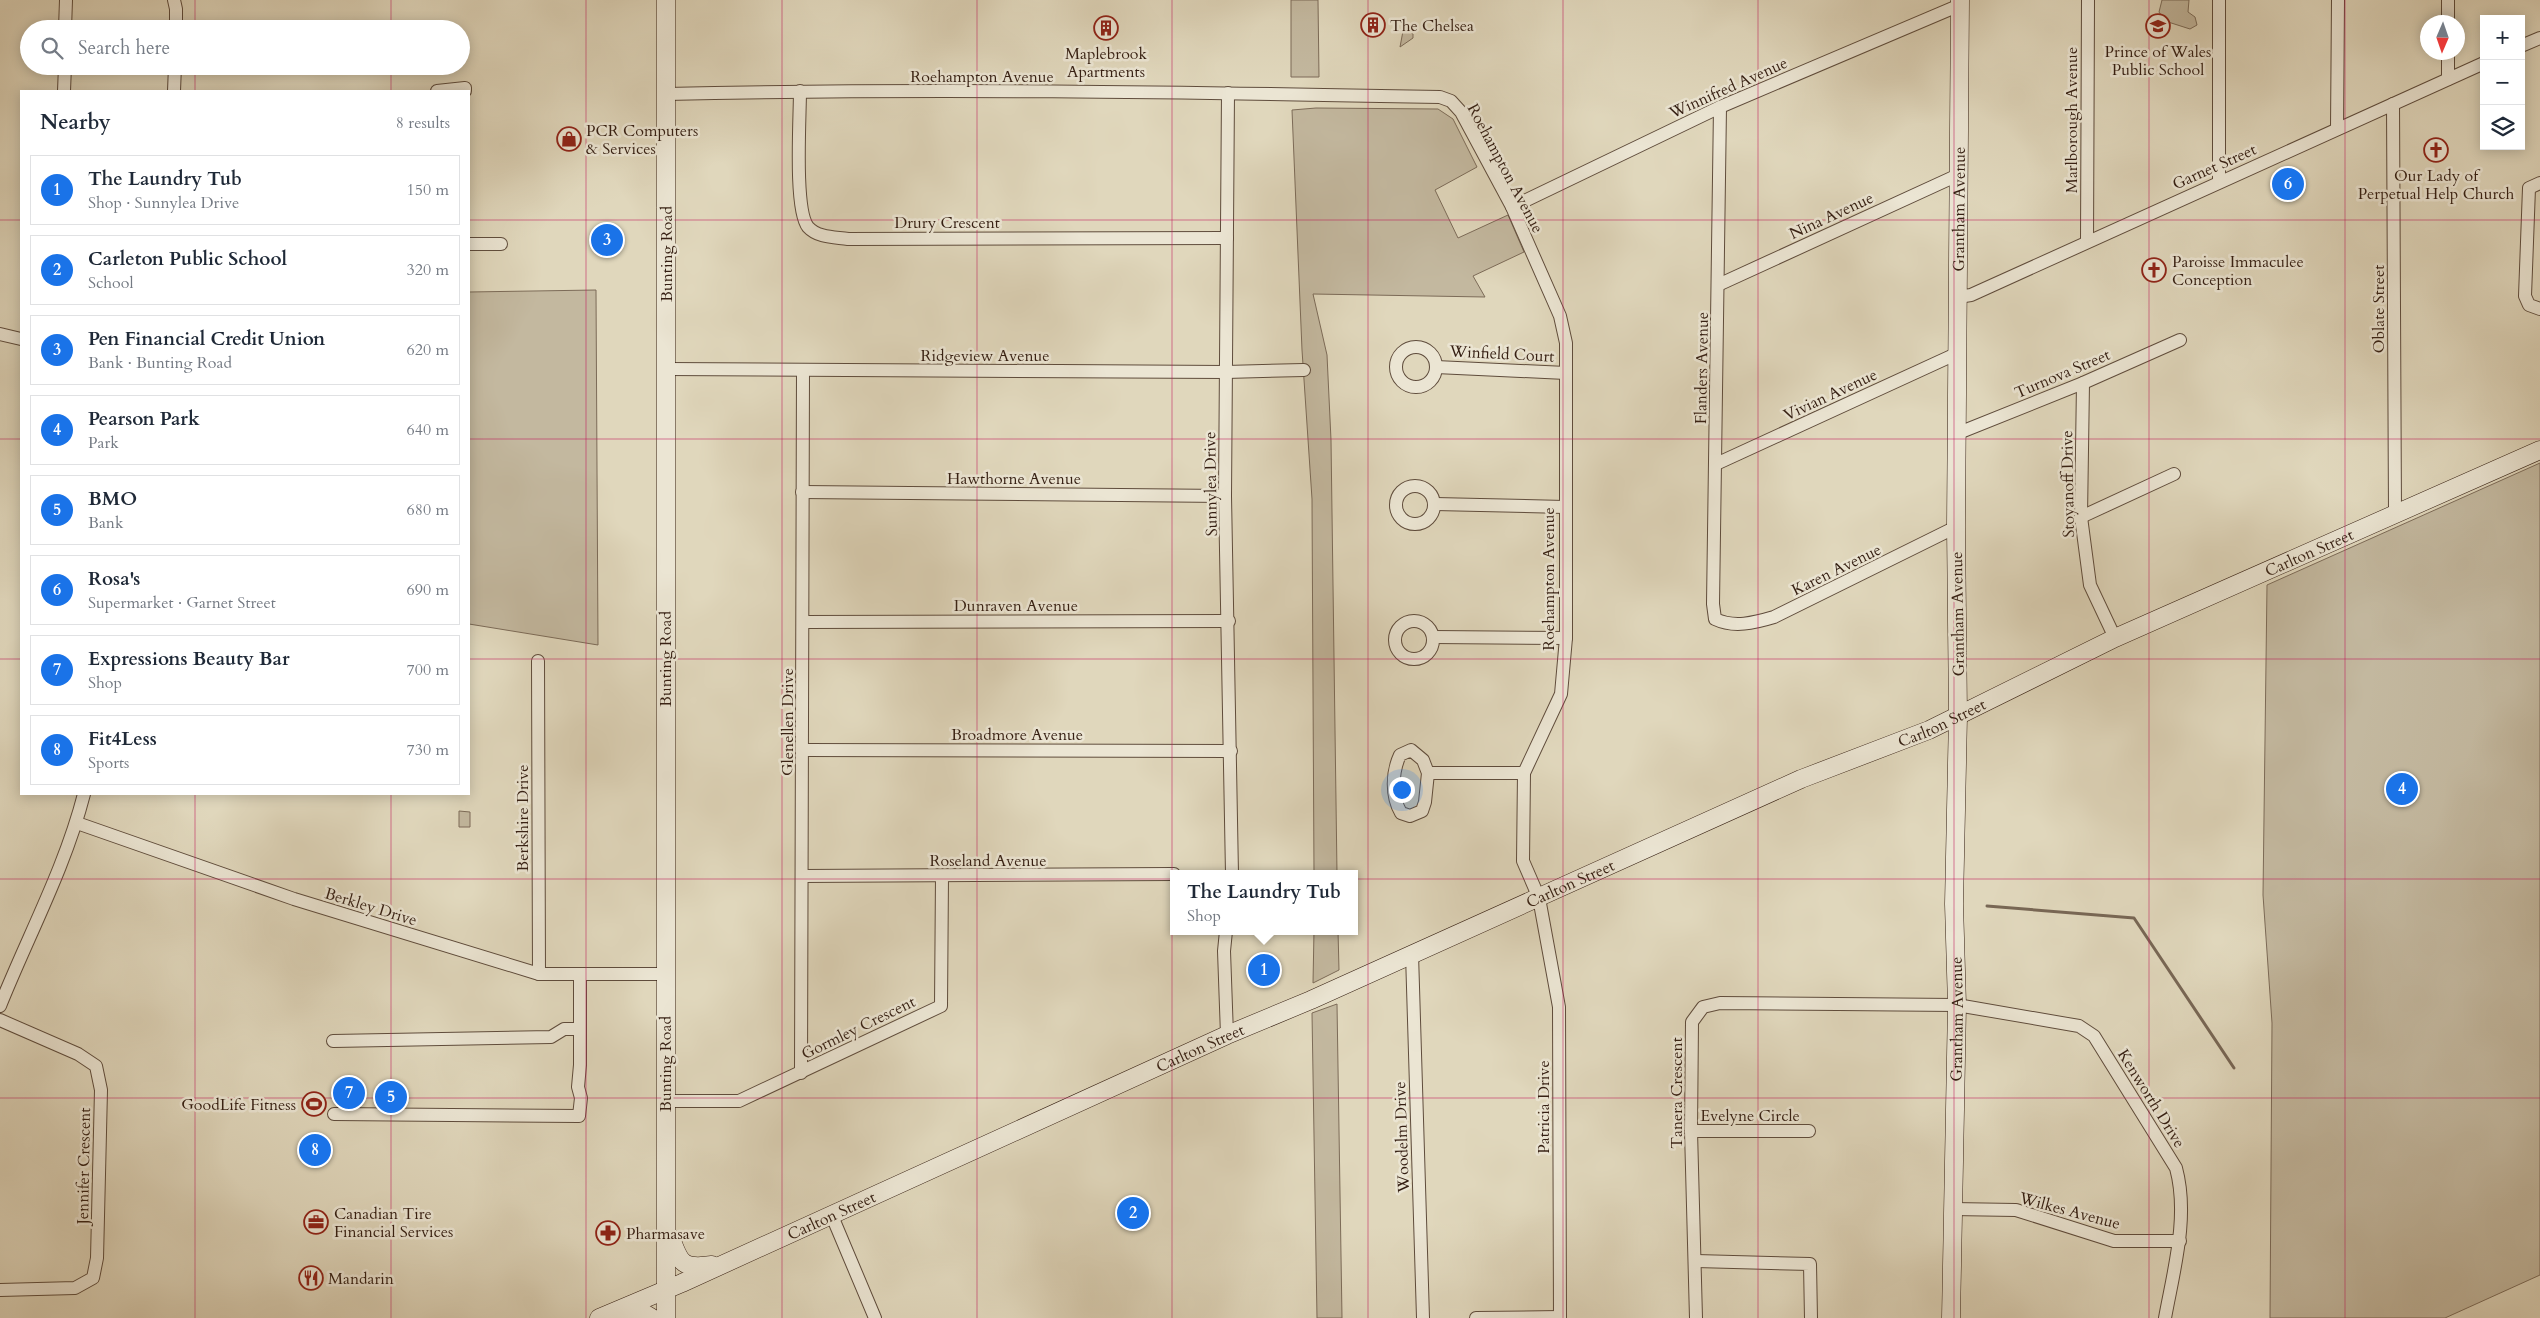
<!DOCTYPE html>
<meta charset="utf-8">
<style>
:root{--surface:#fff;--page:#f2f2f3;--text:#1f2937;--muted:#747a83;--line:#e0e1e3;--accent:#1a73e8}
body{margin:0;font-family:Cardo,serif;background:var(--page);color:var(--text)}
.controls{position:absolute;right:15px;top:15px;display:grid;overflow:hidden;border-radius:0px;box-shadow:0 2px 12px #0003}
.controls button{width:45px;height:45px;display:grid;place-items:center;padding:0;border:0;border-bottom:1px solid var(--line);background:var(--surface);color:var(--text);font:25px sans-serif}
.compass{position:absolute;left:2420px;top:15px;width:45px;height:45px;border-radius:50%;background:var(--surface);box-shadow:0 2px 12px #0003;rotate:182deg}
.you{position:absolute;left:1401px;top:789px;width:18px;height:18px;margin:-12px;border:4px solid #fff;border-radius:50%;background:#1a73e8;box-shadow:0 0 0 8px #1a73e833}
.badge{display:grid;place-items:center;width:32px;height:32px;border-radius:50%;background:var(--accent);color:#fff;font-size:16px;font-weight:700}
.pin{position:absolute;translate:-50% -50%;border:2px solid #fff;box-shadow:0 1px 5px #0006}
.popup{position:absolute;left:1170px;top:870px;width:188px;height:65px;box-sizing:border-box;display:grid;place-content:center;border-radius:0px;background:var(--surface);filter:drop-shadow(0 1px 4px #0005);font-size:16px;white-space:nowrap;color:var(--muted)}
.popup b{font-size:19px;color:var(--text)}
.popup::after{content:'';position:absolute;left:50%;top:100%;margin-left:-10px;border:10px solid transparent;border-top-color:var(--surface)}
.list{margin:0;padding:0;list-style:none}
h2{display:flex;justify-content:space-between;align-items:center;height:65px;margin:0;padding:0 20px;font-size:21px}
h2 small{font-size:16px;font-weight:400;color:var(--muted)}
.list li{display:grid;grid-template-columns:32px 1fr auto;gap:15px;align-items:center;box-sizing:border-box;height:70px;margin:0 10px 10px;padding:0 10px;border:1px solid var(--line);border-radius:0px}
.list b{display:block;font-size:19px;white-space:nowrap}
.list p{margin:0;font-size:16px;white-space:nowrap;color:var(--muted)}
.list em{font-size:16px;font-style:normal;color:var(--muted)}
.icon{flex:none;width:28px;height:28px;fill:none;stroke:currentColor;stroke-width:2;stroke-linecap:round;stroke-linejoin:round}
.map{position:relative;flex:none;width:2540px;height:1318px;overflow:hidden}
.search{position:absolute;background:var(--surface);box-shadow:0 2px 12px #0003;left:20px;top:20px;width:450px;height:55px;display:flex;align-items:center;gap:12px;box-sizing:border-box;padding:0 18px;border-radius:28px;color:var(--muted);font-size:19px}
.panel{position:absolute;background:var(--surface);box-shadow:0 2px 12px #0003;left:20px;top:90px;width:450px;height:705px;border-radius:0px}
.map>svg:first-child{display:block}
</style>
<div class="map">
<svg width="2540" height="1318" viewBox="0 0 2540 1318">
<rect width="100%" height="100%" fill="#e0d7bc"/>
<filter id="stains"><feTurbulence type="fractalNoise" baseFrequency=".004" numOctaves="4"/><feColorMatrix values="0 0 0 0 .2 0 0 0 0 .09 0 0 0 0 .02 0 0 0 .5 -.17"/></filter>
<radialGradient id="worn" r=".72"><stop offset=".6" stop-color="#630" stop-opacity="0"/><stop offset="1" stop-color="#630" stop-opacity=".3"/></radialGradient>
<g fill="#c3b89f" stroke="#7c6b58">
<path d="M1291,0H1318L1319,77H1291Z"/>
<path d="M2162,0H2189L2188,12L2195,17L2197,25L2190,29L2165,21L2159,12Z"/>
<path d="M1407,30L1413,34V38L1400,47L1403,31Z"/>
<path d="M1316,108L1438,109L1453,119L1477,167L1435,190L1458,238L1508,215L1524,252L1473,276L1485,297L1313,294L1327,355L1331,440L1337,874H1314L1312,499L1302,350L1292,110Z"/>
<path d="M596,290L598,645L469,624V292Z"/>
<path d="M2540,463V1275L2445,1318H2270L2272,1023L2263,895L2267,585Z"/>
<path d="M459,811L470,812V827H459Z"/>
<path d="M1314,931H1338L1339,970L1313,983Z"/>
<path d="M1337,1004L1342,1318H1317L1312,1013Z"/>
</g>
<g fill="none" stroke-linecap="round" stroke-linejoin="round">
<path stroke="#786755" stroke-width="3" d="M1987,906L2134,918L2234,1068"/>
<g stroke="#5f4c3c" stroke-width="14">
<g id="street">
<path d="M174,0L176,9V29"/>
<path d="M2448,0V22"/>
<path d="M65,29L66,0"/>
<path d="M2521,46L2540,38"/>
<path d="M2448,52V79"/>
<path d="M64,91L65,66"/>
<path d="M174,91L175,66"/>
<path d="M437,91L465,88V91"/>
<path d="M800,91C800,117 794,210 808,227C818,238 835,237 848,239L1227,238"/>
<path d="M1228,93L1225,496L1232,874"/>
<path d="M666,94C924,88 1182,92 1440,97L1451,101L1461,112L1512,207L1560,316L1566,343V638L1561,694L1524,773L1523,861L1539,898L1559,1007L1560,1318"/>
<path d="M2393,104L2395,513"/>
<path d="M1720,107L1713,604L1715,619C1734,628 1754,623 1774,617L1956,527"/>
<path d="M2337,129L2338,0"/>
<path d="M2219,182V0"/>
<path d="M2540,183L2529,188L2525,296L2529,305L2540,309"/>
<path d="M1512,207L1720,107L1960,5"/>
<path d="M2087,241L2088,0"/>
<path d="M469,244H501"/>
<path d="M1718,285L1958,175"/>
<path d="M1958,297L1971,295L2484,63"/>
<path d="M0,334L21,339"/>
<circle cx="1416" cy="367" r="20"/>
<path d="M1436,367L1566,373"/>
<path d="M666,369L1226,372L1304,370"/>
<path d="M2083,383L2081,517L2090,585L2115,638"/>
<path d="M1956,434L2083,383L2180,340"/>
<path d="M1716,464L1958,353"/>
<circle cx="1415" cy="505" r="19"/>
<path d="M802,492L1225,496"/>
<path d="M1435,504L1565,507"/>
<path d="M2081,517L2174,474"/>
<circle cx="1414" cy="640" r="19"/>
<path d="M803,622L1229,621"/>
<path d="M1433,637L1566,638"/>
<path d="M538,661L539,974"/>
<path d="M804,750L1231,751"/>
<path d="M1428,773L1425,802L1422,811L1410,816L1401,813C1391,796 1392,772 1400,755L1411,750L1423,760L1428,773H1524"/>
<path d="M77,823L294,899L539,974H665"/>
<path d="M803,876L1174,874"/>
<path d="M1226,931L1224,951L1227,1035"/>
<path d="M1412,954L1423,1318"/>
<path d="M0,1006C28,936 65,868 84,794"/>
<path d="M0,1020L78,1054L96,1066L101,1090L97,1258L93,1278L75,1288L0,1290"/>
<path d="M333,1041L551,1037L564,1029H580"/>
<path d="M801,1073L803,370"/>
<path d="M665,1101H739L941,1006L942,876"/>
<path d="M334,1114L579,1116L581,1098L578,1087L580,1065V975"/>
<path d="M1691,1131H1809"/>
<path d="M1952,1209L2016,1210L2114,1241H2180"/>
<path d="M832,1216L875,1318"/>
<path d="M1696,1261L1810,1264L1811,1318"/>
<path d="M1476,1318L1560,1317"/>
<path d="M1696,1318L1691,1131L1692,1022L1703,1007L1720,1003L1957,1005L2079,1026L2094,1036L2176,1168C2189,1216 2174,1269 2165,1318"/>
</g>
</g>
<g stroke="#341e12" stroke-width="19">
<g id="secondary">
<path d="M671,1238C680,1264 683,1269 712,1265"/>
<path d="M620,1312H642L652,1318"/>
<path id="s1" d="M599,1318L682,1283L1227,1035L1311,1000L1801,779L1929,730L2115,638L2540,450"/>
<path d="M666,1318V0"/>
<path id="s2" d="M1951,1318L1957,1005L1954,904L1958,716L1956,527L1960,0"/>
</g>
</g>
<use href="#street" stroke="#ebe5d3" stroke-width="12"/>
<use href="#secondary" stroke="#ebe5d3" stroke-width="18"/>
</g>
<path fill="none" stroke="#c2185b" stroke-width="1" stroke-opacity="0.55" d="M195,0V29M391,0V29M586,0V1318M782,0V1318M977,0V1318M1172,0V1318M1368,0V1318M1563,0V1318M1758,0V1318M1954,0V1318M2149,0V1318M2345,0V1318M195,66V91M391,66V91M0,220H21M469,220H2540M0,439H21M469,439H2540M0,659H21M469,659H2540M195,794V1318M391,794V1318M0,879H2540M0,1098H2540"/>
<defs>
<g id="building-ring" transform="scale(1.25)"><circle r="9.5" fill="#ebe5d3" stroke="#8f2418" stroke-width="1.5"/><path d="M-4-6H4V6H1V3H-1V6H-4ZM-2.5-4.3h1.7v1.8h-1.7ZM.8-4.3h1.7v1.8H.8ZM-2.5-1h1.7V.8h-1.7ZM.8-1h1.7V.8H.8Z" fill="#8f2418"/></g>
<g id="school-ring" transform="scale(1.25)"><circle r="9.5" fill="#ebe5d3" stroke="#8f2418" stroke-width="1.5"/><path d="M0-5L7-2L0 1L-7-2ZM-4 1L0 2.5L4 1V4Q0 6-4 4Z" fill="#8f2418"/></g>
<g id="shop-ring" transform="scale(1.25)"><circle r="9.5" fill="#ebe5d3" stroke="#8f2418" stroke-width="1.5"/><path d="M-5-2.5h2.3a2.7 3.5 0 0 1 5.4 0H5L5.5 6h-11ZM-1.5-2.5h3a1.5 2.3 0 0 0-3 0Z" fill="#8f2418"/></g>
<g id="church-ring" transform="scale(1.25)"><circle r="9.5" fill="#ebe5d3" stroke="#8f2418" stroke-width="1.5"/><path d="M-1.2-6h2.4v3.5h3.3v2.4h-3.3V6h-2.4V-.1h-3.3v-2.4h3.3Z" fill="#8f2418"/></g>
<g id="stadium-ring" transform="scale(1.25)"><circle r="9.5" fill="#ebe5d3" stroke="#8f2418" stroke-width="1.5"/><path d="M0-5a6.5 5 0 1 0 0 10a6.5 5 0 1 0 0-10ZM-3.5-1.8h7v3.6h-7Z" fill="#8f2418"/></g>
<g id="office-ring" transform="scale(1.25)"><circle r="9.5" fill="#ebe5d3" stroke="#8f2418" stroke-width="1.5"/><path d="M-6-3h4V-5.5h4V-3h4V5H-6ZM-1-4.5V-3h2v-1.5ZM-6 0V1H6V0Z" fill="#8f2418"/></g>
<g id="pharmacy-ring" transform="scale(1.25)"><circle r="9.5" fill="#ebe5d3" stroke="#8f2418" stroke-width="1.5"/><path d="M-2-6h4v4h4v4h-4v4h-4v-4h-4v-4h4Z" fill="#8f2418"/></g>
<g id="restaurant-ring" transform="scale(1.25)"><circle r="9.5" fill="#ebe5d3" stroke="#8f2418" stroke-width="1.5"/><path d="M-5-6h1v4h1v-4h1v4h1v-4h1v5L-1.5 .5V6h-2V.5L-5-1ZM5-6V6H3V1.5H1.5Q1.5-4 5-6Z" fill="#8f2418"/></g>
</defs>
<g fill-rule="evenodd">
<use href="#building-ring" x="1373" y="25"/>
<use href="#school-ring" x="2158" y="26"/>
<use href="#building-ring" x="1106" y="28"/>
<use href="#shop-ring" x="569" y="139"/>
<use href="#church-ring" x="2436" y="150"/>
<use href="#church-ring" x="2154" y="270"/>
<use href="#stadium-ring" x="314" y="1104"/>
<use href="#office-ring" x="316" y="1222"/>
<use href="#pharmacy-ring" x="608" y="1233"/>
<use href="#restaurant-ring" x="311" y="1278"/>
</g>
<g text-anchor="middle" stroke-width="5" stroke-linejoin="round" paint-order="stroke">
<g font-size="16" fill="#341e12" stroke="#ebe5d3" text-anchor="start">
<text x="1390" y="31">The Chelsea</text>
<text x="2158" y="57" text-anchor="middle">Prince of Wales<tspan x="2158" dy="18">Public School</tspan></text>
<text x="1106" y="59" text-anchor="middle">Maplebrook<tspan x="1106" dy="18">Apartments</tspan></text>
<text x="586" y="136">PCR Computers<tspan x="586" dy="18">&amp; Services</tspan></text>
<text x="2436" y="181" text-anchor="middle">Our Lady of<tspan x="2436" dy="18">Perpetual Help Church</tspan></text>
<text x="2172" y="267">Paroisse Immaculee<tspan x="2172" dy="18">Conception</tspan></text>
<text x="296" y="1110" text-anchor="end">GoodLife Fitness</text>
<text x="334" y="1219">Canadian Tire<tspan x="334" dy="18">Financial Services</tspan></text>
<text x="626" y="1239">Pharmasave</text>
<text x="328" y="1284">Mandarin</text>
</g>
<g font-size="16" fill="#341e12" stroke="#ebe5d3">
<text x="982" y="82">Roehampton Avenue</text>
<text transform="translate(1728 87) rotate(-24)" y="6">Winnifred Avenue</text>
<text transform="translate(2071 120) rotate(-90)" y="6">Marlborough Avenue</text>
<text transform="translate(2214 166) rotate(-24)" y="6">Garnet Street</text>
<text transform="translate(1506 168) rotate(62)" y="6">Roehampton Avenue</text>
<text dy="6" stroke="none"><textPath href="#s2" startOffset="1109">Grantham Avenue</textPath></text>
<text transform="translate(1831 215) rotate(-25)" y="6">Nina Avenue</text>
<text x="947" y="228">Drury Crescent</text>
<text transform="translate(666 254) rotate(-90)" y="6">Bunting Road</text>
<text transform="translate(2378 309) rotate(-90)" y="6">Oblate Street</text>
<text transform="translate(1502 353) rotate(3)" y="6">Winfield Court</text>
<text x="985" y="361">Ridgeview Avenue</text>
<text transform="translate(1701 368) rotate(-89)" y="6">Flanders Avenue</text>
<text transform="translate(2062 373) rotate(-23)" y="6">Turnova Street</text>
<text transform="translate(1830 394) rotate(-25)" y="6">Vivian Avenue</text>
<text x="1014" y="484">Hawthorne Avenue</text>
<text transform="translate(1210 484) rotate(-91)" y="6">Sunnylea Drive</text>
<text transform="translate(2067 484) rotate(-91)" y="6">Stoyanoff Drive</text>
<text dy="6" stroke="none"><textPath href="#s1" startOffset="1874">Carlton Street</textPath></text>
<text transform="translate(1836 569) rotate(-26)" y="6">Karen Avenue</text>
<text transform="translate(1548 579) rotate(-90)" y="6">Roehampton Avenue</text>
<text x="1016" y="611">Dunraven Avenue</text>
<text transform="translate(1957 614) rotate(-91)" y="6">Grantham Avenue</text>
<text transform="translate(665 659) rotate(-90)" y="6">Bunting Road</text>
<text transform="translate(787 722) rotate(-90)" y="6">Glenellen Drive</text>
<text dy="6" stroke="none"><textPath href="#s1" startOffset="1469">Carlton Street</textPath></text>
<text x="1017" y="740">Broadmore Avenue</text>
<text transform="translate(522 818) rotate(-90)" y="6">Berkshire Drive</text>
<text x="988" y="866">Roseland Avenue</text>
<text dy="6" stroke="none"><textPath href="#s1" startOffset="1064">Carlton Street</textPath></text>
<text transform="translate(371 906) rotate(17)" y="6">Berkley Drive</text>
<text dy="6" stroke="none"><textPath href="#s2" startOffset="299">Grantham Avenue</textPath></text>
<text transform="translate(858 1027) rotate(-26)" y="6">Gormley Crescent</text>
<text dy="6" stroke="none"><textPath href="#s1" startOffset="659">Carlton Street</textPath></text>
<text transform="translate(665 1064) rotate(-90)" y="6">Bunting Road</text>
<text transform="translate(1676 1093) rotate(-90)" y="6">Tanera Crescent</text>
<text transform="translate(2152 1098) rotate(58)" y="6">Kenworth Drive</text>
<text transform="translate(1543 1107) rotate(-90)" y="6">Patricia Drive</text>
<text x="1750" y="1121">Evelyne Circle</text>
<text transform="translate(1401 1137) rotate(-92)" y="6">Woodelm Drive</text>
<text transform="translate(83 1166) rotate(-89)" y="6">Jennifer Crescent</text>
<text transform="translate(2070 1210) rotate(15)" y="6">Wilkes Avenue</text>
<text dy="6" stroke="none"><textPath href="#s1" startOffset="254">Carlton Street</textPath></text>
</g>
</g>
<rect width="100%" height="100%" filter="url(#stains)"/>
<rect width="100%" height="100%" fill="url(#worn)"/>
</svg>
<div class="controls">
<button>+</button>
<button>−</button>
<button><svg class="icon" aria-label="layers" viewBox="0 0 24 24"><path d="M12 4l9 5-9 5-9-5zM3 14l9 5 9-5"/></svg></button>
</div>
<svg class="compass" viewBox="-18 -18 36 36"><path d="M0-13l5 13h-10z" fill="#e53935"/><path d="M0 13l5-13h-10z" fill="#747a83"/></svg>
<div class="you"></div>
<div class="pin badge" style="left:1264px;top:970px">1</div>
<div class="popup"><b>The Laundry Tub</b>Shop</div>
<div class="pin badge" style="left:1133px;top:1213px">2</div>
<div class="pin badge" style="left:607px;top:240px">3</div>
<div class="pin badge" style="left:2402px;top:789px">4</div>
<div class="pin badge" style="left:391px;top:1097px">5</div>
<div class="pin badge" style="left:2288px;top:184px">6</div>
<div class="pin badge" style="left:349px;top:1093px">7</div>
<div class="pin badge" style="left:315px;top:1150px">8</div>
<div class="search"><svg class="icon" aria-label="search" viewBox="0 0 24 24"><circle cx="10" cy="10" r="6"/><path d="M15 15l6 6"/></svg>Search here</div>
<section class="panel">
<h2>Nearby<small>8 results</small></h2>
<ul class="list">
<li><span class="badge">1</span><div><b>The Laundry Tub</b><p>Shop · Sunnylea Drive</p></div><em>150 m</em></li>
<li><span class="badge">2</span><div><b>Carleton Public School</b><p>School</p></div><em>320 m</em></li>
<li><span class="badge">3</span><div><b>Pen Financial Credit Union</b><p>Bank · Bunting Road</p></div><em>620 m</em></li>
<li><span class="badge">4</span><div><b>Pearson Park</b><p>Park</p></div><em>640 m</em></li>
<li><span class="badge">5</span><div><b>BMO</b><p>Bank</p></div><em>680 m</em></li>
<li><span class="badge">6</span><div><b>Rosa's</b><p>Supermarket · Garnet Street</p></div><em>690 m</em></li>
<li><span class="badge">7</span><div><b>Expressions Beauty Bar</b><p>Shop</p></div><em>700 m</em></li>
<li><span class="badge">8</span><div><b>Fit4Less</b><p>Sports</p></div><em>730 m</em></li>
</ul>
</section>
</div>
